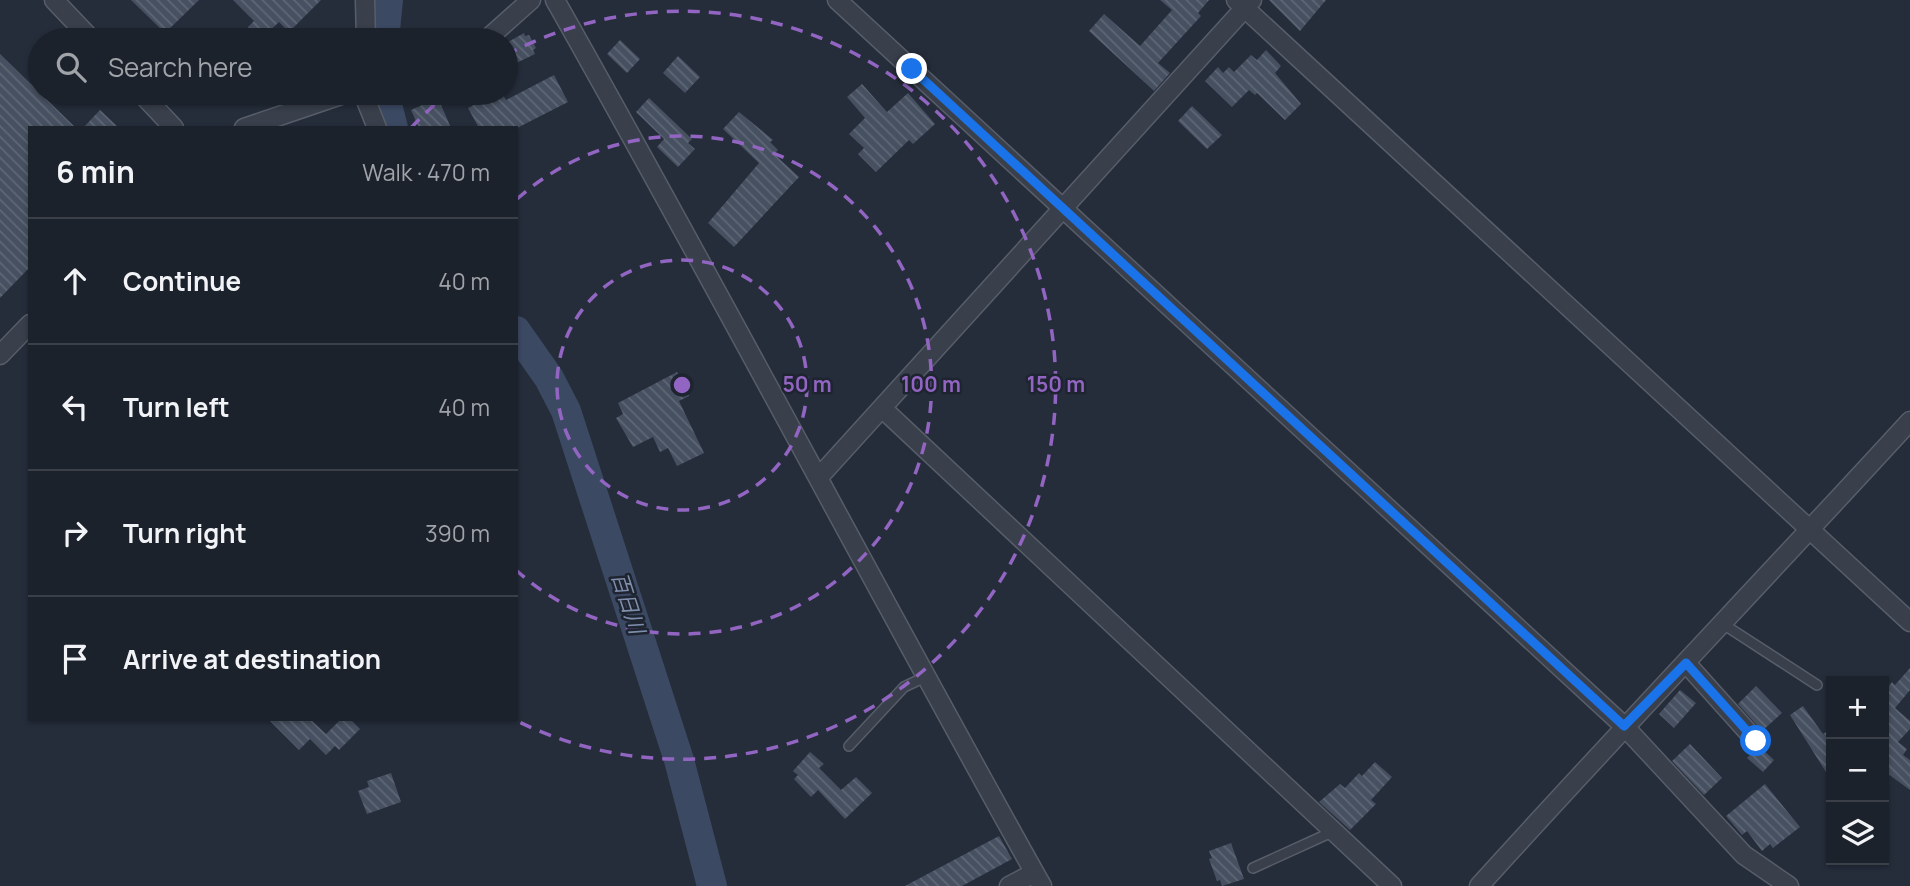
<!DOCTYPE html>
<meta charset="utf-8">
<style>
:root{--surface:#1c222c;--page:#292f38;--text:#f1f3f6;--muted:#a0a4a9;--line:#3a3f48}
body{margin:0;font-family:Manrope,"Noto Sans JP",sans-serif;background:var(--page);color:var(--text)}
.controls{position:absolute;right:21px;bottom:21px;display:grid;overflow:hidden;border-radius:0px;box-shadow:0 2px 5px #0004}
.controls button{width:63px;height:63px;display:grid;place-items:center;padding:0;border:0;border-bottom:2px solid var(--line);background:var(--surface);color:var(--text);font:35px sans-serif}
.stop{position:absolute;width:21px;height:21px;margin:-16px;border:5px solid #1a73e8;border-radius:50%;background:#fff}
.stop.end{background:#1a73e8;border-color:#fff;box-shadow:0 2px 7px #0008}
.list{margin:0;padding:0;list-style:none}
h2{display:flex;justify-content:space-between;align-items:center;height:91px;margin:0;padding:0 28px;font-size:30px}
h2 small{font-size:23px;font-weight:400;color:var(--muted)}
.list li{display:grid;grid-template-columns:46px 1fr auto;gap:21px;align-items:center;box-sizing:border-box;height:126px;padding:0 28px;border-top:2px solid var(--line)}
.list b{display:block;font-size:26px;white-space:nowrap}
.list em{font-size:23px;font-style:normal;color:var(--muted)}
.icon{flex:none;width:38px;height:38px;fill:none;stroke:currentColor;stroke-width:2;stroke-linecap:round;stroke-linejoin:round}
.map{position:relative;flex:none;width:1910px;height:886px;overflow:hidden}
.search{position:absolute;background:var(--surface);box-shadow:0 2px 5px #0004;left:28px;top:28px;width:490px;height:77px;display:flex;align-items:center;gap:18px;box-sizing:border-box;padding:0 24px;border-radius:38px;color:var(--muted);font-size:26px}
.panel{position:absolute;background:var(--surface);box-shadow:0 2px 5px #0004;left:28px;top:126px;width:490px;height:595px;border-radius:0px}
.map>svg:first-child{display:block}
</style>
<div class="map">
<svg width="1910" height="886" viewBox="0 0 1910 886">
<defs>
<pattern id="building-back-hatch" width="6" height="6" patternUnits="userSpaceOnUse" patternTransform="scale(1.75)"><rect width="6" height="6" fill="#465060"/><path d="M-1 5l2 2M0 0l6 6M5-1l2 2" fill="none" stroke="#5e6775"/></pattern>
</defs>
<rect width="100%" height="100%" fill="#252d3b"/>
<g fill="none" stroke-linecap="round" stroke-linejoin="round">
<g stroke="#3c4963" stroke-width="30">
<path d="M384,40L388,0"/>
<path d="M384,93L393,128"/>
<path d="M516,331L549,378L566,411L679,760L712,886"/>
</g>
</g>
<g fill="url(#building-back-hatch)">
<path d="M131,0H199L165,33Z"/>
<path d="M233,0H321L289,32L279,22L260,40L248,27L254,21Z"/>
<path d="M1160,0H1209L1198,13L1201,16L1158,63L1170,73L1154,91L1089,31L1104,14L1140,46L1172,10Z"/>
<path d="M1269,0H1326L1300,31Z"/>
<path d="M524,33L525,36L529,35L536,48L533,50L535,54L506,68V43Z"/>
<path d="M620,40L640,59L627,73L607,54Z"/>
<path d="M1266,50L1281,66L1275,73L1301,104L1285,120L1257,93L1255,95L1249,90L1232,107L1205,81L1218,67L1223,73L1229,67L1234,72L1251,55L1257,60Z"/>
<path d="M0,54L76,128H30V267L0,298Z"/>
<path d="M678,56L700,77L685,93L663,73Z"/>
<path d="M554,75L568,102L517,128H479L468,108L496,93H502L506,100Z"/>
<path d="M862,84L887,112L908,93L935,124L913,144L909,140L876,172L858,154L864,148L849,134L865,118L847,97Z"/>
<path d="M438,98L451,128H419L411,110Z"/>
<path d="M649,98L692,139L688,143L695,149L678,167L657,147L664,139L636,112Z"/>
<path d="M1192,106L1222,135L1207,149L1178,121Z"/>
<path d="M100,110L119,128H83Z"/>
<path d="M739,112L773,140L770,142L778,150L774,154L799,177L734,247L708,223L759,163L723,129Z"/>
<path d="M677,372L689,396L679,401L704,453L677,466L668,448L660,452L653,437L633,447L616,418L623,414L618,403Z"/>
<path d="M1910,668V690L1895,708L1910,721V729L1898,742L1907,749L1903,755L1910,760V790L1884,771V692L1892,682L1895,685Z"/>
<path d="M1756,686L1782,713L1762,731L1738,704Z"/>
<path d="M1680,690L1696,703L1674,728L1659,714Z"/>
<path d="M1803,706L1823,734L1831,729V780L1790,715Z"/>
<path d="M268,719H310L326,734L341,719H350L360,729L339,750L335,746L326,755L310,739L299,750Z"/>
<path d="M1690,744L1722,778L1704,795L1672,761Z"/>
<path d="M1763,750L1774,760L1763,772L1747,758L1753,752Z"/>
<path d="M810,752L824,764L819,768L841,790L856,777L872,793L845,819L818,790L811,797L794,779L798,775L793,771Z"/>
<path d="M1375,762L1392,777L1371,800L1376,804L1350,830L1319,802L1340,784L1345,788L1359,773L1362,776Z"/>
<path d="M391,773L401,802L367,814L358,791L369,787L367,781Z"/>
<path d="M1765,784L1800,827L1773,848L1770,844L1762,851L1747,831L1742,835L1726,816Z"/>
<path d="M999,836L1012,859L962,886H905Z"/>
<path d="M1231,843L1244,879L1222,886L1220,880L1217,881L1209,859L1212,858L1209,851Z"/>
</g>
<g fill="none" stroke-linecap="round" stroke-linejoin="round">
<g stroke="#575d69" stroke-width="12">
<g id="lane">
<path d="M1723,624L1817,685"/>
<path d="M849,746L904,687L925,677"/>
<path d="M1253,868L1332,832"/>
</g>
</g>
<g stroke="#575d69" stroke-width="21">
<g id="street">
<path d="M54,0L92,40"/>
<path d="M365,0L366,40"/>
<path d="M555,0C721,293 877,592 1042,886"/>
<path d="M837,0L1624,726L1744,855L1789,886"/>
<path d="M1236,0L1910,622"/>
<path d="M486,40L531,0"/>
<path d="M141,93L174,128"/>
<path d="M363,93L377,128"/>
<path d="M244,128L347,93"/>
<path d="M0,355L30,324"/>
<path d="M883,409L1392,886"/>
<path d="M819,477L1252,0"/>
<path d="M1686,663L1756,741"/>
<path d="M1009,886L1034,873"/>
<path d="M1479,886C1621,729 1767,577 1910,421"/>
</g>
</g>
<use href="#lane" stroke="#393f4b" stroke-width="9"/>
<use href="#street" stroke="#393f4b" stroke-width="18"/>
</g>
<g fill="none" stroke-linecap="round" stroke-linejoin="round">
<path stroke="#1a73e8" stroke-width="9" d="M912,69L1624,726L1686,663L1756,741"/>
</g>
<g fill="none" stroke="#9265c2" stroke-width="3.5" stroke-dasharray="12 9">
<circle cx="682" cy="385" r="125"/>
<path d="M517 199A249 249 0 1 1 517 571"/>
<path d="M411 128A374 374 0 0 1 447 94M506 55A374 374 0 1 1 515 720"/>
</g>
<g text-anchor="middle" stroke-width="5" stroke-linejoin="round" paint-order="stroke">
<g font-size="21" font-style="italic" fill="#7e8eac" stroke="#1e2430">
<text transform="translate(628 603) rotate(72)" y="7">百日川</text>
</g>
</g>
<circle cx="682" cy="385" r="10" fill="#9265c2" stroke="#1e2430" stroke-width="3.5"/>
<g font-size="21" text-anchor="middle" font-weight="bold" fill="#9265c2" stroke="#1e2430" stroke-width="5" stroke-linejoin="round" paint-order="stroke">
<text x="807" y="392">50 m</text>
<text x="931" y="392">100 m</text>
<text x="1056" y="392">150 m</text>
</g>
</svg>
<div class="controls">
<button>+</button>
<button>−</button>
<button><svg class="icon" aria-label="layers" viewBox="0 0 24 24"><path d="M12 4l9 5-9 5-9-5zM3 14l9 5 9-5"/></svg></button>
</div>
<div class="stop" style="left:1756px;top:741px"></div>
<div class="stop end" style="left:912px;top:69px"></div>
<div class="search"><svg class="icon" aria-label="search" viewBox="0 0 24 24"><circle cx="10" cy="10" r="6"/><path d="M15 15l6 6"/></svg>Search here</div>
<section class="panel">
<h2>6 min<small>Walk · 470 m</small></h2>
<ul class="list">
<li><svg class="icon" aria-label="ahead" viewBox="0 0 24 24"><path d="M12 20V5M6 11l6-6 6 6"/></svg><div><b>Continue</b></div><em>40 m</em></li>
<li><svg class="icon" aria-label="left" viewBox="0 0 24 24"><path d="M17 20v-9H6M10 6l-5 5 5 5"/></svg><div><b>Turn left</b></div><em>40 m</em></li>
<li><svg class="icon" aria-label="right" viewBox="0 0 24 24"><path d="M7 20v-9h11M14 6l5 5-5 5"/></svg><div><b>Turn right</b></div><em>390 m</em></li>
<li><svg class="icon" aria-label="arrive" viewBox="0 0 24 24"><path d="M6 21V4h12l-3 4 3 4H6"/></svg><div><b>Arrive at destination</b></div></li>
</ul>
</section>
</div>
